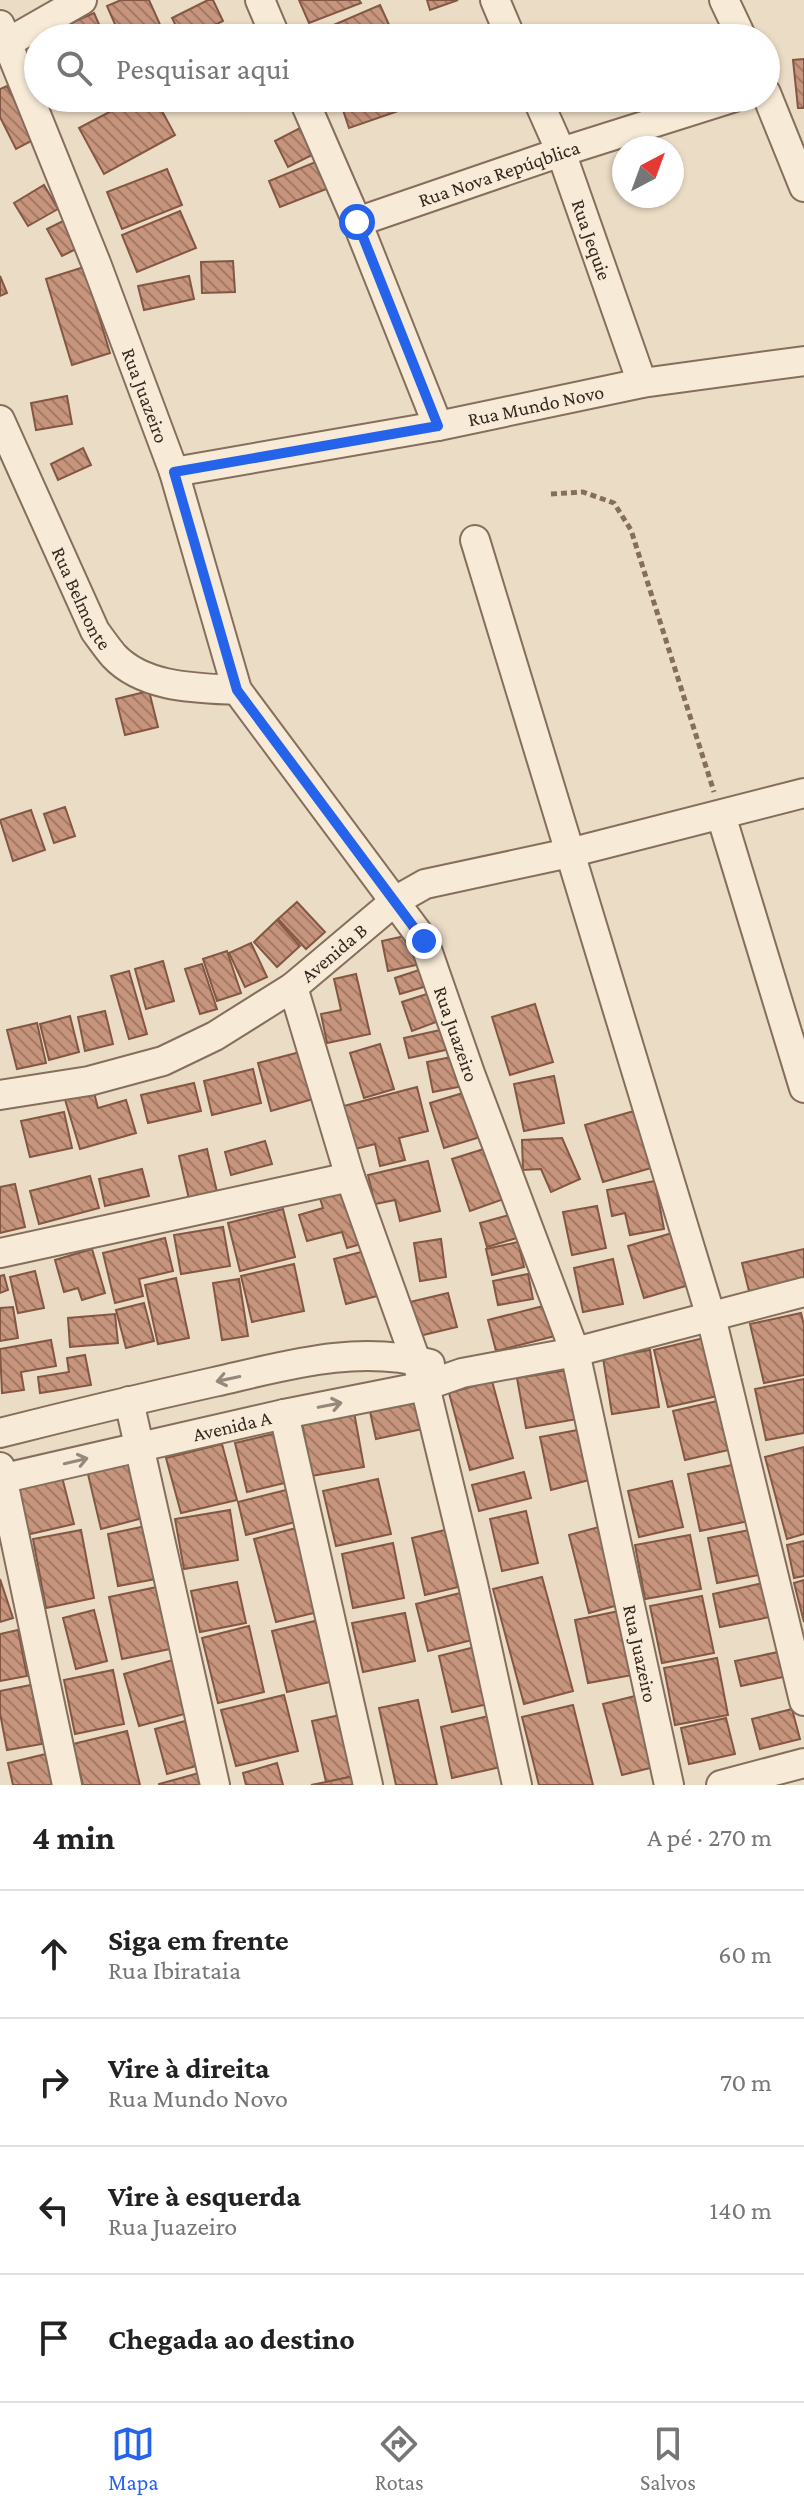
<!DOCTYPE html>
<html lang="pt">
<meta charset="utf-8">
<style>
:root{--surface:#fff;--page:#f2f2f2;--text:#222;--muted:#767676;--line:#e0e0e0;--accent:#2563eb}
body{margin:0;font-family:"Crimson Pro",serif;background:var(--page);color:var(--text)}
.compass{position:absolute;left:612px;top:136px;width:72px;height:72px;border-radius:50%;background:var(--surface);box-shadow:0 2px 6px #0004;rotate:41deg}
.stop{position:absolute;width:24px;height:24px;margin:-18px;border:6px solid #2563eb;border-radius:50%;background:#fff}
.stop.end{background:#2563eb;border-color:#fff;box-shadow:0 2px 8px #0008}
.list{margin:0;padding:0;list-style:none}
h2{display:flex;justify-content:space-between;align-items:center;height:104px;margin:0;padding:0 32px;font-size:34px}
h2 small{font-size:26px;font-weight:400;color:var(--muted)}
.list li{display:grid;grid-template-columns:52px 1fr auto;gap:24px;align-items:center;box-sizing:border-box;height:128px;padding:0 32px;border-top:2px solid var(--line)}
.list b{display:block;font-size:30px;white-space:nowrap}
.list p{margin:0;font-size:26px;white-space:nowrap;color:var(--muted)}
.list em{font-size:26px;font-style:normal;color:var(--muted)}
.icon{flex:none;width:44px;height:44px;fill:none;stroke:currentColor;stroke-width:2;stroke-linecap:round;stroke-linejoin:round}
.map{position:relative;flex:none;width:804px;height:1785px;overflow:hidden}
.search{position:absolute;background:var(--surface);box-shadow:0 2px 6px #0004;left:24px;right:24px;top:24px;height:88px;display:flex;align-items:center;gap:20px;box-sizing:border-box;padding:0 28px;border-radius:44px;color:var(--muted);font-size:30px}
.sheet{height:616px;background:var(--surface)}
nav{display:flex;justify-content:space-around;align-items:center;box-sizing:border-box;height:112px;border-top:2px solid var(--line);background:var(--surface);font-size:22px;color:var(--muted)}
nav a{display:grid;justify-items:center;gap:4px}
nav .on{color:var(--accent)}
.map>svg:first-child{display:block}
</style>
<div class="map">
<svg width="804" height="1785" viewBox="0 0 804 1785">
<defs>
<pattern id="building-back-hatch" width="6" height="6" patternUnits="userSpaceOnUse" patternTransform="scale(2)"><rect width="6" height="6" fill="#c7957d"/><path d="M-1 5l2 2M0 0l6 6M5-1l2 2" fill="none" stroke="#a27a66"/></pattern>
</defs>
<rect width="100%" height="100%" fill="#ebdcc5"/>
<g fill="url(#building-back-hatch)" stroke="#835743" stroke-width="2">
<path d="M121,0H149L166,38H121L107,6Z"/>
<path d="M208,0H213L223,21L188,38H182L172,18Z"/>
<path d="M299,0H359L361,3L309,23Z"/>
<path d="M427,0H458L430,10Z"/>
<path d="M380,5L395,38H308V36Z"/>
<path d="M94,13L105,38H37Z"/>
<path d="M804,59V108H798L793,60Z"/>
<path d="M7,86L35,139L16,149L0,117V89Z"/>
<path d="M136,98H155L175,135L104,174L79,128Z"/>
<path d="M240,98H272L246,111Z"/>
<path d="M339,98H407L410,107L349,128Z"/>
<path d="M300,128L314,154L288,167L275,141Z"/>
<path d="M318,161L329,188L280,207L269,181Z"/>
<path d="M167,169L182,205L122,229L107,192Z"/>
<path d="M44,185L58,209L28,226L14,203Z"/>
<path d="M180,211L196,248L137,272L122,235Z"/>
<path d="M67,219L82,246L62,256L47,229Z"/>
<path d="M233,261L235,292L202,293L201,262Z"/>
<path d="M84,267L110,353L72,365L46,279Z"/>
<path d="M0,276L7,293L0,296Z"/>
<path d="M189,276L194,299L144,310L138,286Z"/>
<path d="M67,396L72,424L36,430L31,403Z"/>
<path d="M83,448L91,465L58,480L51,464Z"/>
<path d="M149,691L158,727L125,735L116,699Z"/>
<path d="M65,807L75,836L54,843L44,814Z"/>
<path d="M31,810L45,850L13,861L0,820Z"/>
<path d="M297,902L325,932L306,949L278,919Z"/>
<path d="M277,920L300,946L277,967L254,942Z"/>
<path d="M414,934L421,964L388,971L382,941Z"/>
<path d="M251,943L267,977L245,987L229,953Z"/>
<path d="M227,951L241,993L217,1001L203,959Z"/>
<path d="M163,961L174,1001L146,1009L135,969Z"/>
<path d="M202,964L217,1009L200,1014L185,969Z"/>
<path d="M422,969L427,986L400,994L395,978Z"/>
<path d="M129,971L147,1034L129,1039L111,976Z"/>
<path d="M356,974L370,1034L327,1043L321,1014L341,1010L334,979Z"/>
<path d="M430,993L439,1021L412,1031L402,1002Z"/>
<path d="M535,1004L553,1062L510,1075L492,1017Z"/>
<path d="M105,1011L113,1044L85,1051L78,1017Z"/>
<path d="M70,1016L79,1052L49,1060L40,1024Z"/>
<path d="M37,1023L46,1063L17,1069L7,1030Z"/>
<path d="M445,1029L450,1049L409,1058L404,1038Z"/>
<path d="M380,1044L394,1089L364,1098L350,1053Z"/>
<path d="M300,1052L313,1099L271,1111L258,1063Z"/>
<path d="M456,1056L463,1086L433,1092L427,1062Z"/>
<path d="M253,1069L261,1103L212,1115L204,1081Z"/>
<path d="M554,1076L564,1123L524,1131L514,1084Z"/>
<path d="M194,1083L201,1111L148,1123L141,1095Z"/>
<path d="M92,1085L98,1108L126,1100L136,1133L80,1149L63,1093Z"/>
<path d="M417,1087L428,1131L399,1138L405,1160L380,1166L375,1144L351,1150L340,1107Z"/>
<path d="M466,1092L480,1137L444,1148L430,1103Z"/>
<path d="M634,1111L651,1168L603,1182L585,1125Z"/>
<path d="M64,1112L72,1148L30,1157L21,1121Z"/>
<path d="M562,1138L580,1179L551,1192L541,1169L523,1170L522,1140Z"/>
<path d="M265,1141L272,1164L231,1175L225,1152Z"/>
<path d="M487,1148L504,1199L470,1211L452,1159Z"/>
<path d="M207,1149L217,1192L189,1199L179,1156Z"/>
<path d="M428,1161L440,1211L400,1221L395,1200L375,1204L368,1175Z"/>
<path d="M142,1169L149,1196L105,1206L99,1179Z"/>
<path d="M90,1176L99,1208L39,1224L30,1191Z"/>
<path d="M655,1181L664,1229L630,1235L625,1213L612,1216L607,1190Z"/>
<path d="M351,1182L368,1242L347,1248L342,1232L307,1241L299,1215L323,1208L318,1192Z"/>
<path d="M15,1184L25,1227L0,1233V1187Z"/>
<path d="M597,1206L606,1248L572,1255L563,1212Z"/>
<path d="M283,1209L295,1257L240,1271L228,1223Z"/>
<path d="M516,1213L523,1236L487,1247L480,1223Z"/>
<path d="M223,1227L230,1266L181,1274L174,1235Z"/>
<path d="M672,1233L689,1285L644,1298L628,1246Z"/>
<path d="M165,1238L173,1271L139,1279L143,1296L115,1303L103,1253Z"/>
<path d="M441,1239L446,1277L420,1281L414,1243Z"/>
<path d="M518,1242L524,1267L492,1275L486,1249Z"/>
<path d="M92,1249L105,1293L82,1300L78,1288L64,1292L55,1260Z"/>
<path d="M373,1249L385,1294L346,1304L334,1259Z"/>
<path d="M804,1249V1282L750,1295L742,1263Z"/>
<path d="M613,1259L623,1304L583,1312L574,1268Z"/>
<path d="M294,1264L304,1311L252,1322L241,1276Z"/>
<path d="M35,1271L44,1308L18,1313L10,1277Z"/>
<path d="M528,1274L533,1299L498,1305L493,1281Z"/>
<path d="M4,1275L8,1290L0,1293V1276Z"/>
<path d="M176,1278L189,1338L158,1344L145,1285Z"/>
<path d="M239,1279L248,1336L222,1340L213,1283Z"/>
<path d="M448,1293L457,1327L419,1336L410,1302Z"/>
<path d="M144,1303L154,1341L126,1348L116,1310Z"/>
<path d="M547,1305L555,1336L496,1351L488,1320Z"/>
<path d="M13,1307L18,1338L0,1341V1308Z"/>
<path d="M801,1313L804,1325V1375L764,1383L750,1324Z"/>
<path d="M115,1314L118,1343L70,1347L68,1318Z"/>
<path d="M708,1337L722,1395L668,1407L654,1350Z"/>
<path d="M51,1340L56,1366L21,1372L24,1390L2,1393L0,1349Z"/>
<path d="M650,1350L659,1407L612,1414L603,1358Z"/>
<path d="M85,1355L91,1385L40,1393L38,1377L69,1372L67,1358Z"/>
<path d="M568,1370L577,1419L526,1428L517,1378Z"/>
<path d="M804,1379V1433L766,1440L755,1389Z"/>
<path d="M492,1381L513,1458L470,1470L449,1393Z"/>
<path d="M419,1395L427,1428L376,1439L369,1407Z"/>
<path d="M726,1399L737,1448L685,1460L673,1411Z"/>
<path d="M354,1412L364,1467L311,1476L302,1421Z"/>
<path d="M583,1429L593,1479L551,1490L540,1437Z"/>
<path d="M277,1433L289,1482L247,1492L235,1443Z"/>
<path d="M222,1444L237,1500L181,1513L166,1458Z"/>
<path d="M804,1447V1534L787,1539L765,1457Z"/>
<path d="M128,1460L143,1518L101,1529L87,1470Z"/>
<path d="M742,1463L754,1520L700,1531L688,1474Z"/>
<path d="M524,1472L531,1498L479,1511L472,1485Z"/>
<path d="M62,1477L74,1524L26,1535L15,1488Z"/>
<path d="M378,1479L391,1534L336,1546L323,1491Z"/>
<path d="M672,1481L683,1527L639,1537L628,1491Z"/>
<path d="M290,1489L299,1521L246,1535L238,1502Z"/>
<path d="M230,1510L238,1560L184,1569L175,1519Z"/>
<path d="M526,1511L538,1563L502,1571L490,1519Z"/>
<path d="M146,1526L156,1579L118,1586L108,1534Z"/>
<path d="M603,1526L622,1604L589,1613L569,1535Z"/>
<path d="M300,1527L322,1611L276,1622L254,1539Z"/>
<path d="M755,1529L764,1574L717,1583L708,1538Z"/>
<path d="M81,1530L94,1598L46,1608L33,1539Z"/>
<path d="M445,1530L458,1587L425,1595L412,1538Z"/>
<path d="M690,1535L701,1589L645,1599L635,1545Z"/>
<path d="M804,1541V1576L794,1578L787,1545Z"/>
<path d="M393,1543L404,1598L353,1608L342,1554Z"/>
<path d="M542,1577L573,1691L524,1704L493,1589Z"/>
<path d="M0,1579L13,1618L0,1622Z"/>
<path d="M804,1580V1622L794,1583Z"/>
<path d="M237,1582L246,1623L200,1632L191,1591Z"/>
<path d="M767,1582L775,1616L720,1627L713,1594Z"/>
<path d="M157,1587L170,1649L122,1659L109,1597Z"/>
<path d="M464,1592L476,1639L428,1651L416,1604Z"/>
<path d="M702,1596L714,1653L662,1663L650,1606Z"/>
<path d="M94,1610L107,1661L76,1669L63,1618Z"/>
<path d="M624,1610L638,1674L588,1683L575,1620Z"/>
<path d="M405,1613L415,1661L363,1672L352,1623Z"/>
<path d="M319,1620L334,1681L287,1692L272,1631Z"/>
<path d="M249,1626L264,1692L218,1703L202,1638Z"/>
<path d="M18,1630L27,1676L0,1681V1634Z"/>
<path d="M475,1647L488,1704L452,1712L439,1656Z"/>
<path d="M783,1651L788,1676L741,1686L735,1661Z"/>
<path d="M717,1658L728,1715L675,1725L664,1668Z"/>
<path d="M173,1660L188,1713L139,1726L124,1674Z"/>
<path d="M113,1670L124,1724L75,1734L64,1680Z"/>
<path d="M31,1685L42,1744L7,1750L0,1713V1691Z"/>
<path d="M284,1695L298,1751L236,1766L221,1710Z"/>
<path d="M639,1695L658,1766L622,1775L603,1704Z"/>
<path d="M418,1700L437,1785H396L379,1708Z"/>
<path d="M573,1705L593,1785H539L522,1717Z"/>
<path d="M792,1709L800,1739L760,1749L752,1719Z"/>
<path d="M345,1714L359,1775L326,1782L312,1721Z"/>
<path d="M493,1715L505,1766L452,1778L441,1727Z"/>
<path d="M726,1718L735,1754L689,1764L681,1728Z"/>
<path d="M185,1721L196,1766L167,1774L155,1729Z"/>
<path d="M127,1731L140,1785H83L73,1744Z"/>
<path d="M50,1753L58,1785H13L8,1763Z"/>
<path d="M277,1763L283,1785H246L243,1773Z"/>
<path d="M199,1773L202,1785H159V1784Z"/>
<path d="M359,1775L361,1785H311L326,1782Z"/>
</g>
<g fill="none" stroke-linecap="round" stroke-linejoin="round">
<g stroke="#856e5c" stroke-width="32">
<g id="minor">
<path d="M260,0L276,38"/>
<path d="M495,0L511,38"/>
<path d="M724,0L742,38"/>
<path id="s1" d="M0,25L96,263L174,472L237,690L424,941L471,1076L575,1352L669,1785"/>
<path d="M0,47L82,0"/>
<path d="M766,93L804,187"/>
<path d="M303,98L357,222L438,426"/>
<path id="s2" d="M537,98L561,152L642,383"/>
<path id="s3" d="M357,222L561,152L732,98"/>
<path id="s4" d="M0,420L95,631C101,639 107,648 114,656C144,688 197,688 237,690"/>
<path id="s5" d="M174,472L438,426L642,383L804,361"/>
<path d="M475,540L711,1317L804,1701"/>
<path d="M721,815L804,1088"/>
<path d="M293,987L350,1177L425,1386L473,1584L517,1785"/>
<path id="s6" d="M0,1095L89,1081L163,1061L215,1036L293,987L395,901L425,884L569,853L804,793"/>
<path d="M0,1253L350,1177"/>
<path d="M129,1401L215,1785"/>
<path d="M284,1414L368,1785"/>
<path d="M0,1433C71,1415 142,1398 214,1382C285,1366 357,1344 430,1364"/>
<path d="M0,1467L67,1785"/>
<path id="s7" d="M0,1479L284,1414L425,1386L462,1373L575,1352L804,1292"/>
<path d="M721,1785L804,1763"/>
</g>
</g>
<path stroke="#856e5c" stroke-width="5" stroke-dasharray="6 4" stroke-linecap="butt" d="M551,494L583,492L614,503L631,530L714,792"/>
<use href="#minor" stroke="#f7ead7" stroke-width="28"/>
</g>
<defs><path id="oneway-shaft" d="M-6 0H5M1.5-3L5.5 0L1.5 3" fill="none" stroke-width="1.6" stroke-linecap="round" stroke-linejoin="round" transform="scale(2)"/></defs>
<g stroke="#96897b">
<use href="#oneway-shaft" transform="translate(228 1379) rotate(168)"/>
<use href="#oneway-shaft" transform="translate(330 1405) rotate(-11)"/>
<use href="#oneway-shaft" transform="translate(76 1461) rotate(-13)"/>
</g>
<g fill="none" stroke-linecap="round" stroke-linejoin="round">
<path stroke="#2563eb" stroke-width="10" d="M357,222L438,426L174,472L237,690L424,941"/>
</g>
<g text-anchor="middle" stroke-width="6" stroke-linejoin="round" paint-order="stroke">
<g font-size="20" fill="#36281f" stroke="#f3e7d4">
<text dy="7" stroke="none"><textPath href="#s3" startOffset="150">Rua Nova Repúqblica</textPath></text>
<text dy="7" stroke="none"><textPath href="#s2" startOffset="152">Rua Jequie</textPath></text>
<text dy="7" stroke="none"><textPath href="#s1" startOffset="398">Rua Juazeiro</textPath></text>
<text dy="7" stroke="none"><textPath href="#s5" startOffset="368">Rua Mundo Novo</textPath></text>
<text dy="7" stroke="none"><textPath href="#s4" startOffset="196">Rua Belmonte</textPath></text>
<text dy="7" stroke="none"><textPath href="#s6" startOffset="370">Avenida B</textPath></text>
<text dy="7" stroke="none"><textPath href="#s1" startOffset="1118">Rua Juazeiro</textPath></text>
<text dy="7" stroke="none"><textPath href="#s7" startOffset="238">Avenida A</textPath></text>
<text dy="7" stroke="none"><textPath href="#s1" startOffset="1766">Rua Juazeiro</textPath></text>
</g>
</g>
</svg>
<svg class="compass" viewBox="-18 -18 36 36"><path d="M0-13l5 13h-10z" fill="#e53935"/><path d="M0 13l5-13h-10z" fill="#767676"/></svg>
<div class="stop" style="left:357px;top:222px"></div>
<div class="stop end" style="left:424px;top:941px"></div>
<div class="search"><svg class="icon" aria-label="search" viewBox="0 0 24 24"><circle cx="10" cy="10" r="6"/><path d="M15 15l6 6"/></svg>Pesquisar aqui</div>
</div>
<section class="sheet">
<h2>4 min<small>A pé · 270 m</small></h2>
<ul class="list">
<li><svg class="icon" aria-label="ahead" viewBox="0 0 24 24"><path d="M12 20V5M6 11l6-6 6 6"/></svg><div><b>Siga em frente</b><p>Rua Ibirataia</p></div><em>60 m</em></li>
<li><svg class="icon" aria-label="right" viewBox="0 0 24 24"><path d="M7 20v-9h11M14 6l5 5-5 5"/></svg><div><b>Vire à direita</b><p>Rua Mundo Novo</p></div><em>70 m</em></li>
<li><svg class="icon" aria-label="left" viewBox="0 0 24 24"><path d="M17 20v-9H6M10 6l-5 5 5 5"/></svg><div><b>Vire à esquerda</b><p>Rua Juazeiro</p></div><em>140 m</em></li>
<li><svg class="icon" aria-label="arrive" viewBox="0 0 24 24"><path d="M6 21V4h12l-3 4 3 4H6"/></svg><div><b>Chegada ao destino</b></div></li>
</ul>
</section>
<nav>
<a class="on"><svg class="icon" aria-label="map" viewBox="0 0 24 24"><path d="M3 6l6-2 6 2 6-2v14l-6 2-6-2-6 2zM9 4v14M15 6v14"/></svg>Mapa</a>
<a><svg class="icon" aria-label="directions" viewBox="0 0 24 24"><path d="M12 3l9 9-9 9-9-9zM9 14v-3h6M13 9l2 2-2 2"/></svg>Rotas</a>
<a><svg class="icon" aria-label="saved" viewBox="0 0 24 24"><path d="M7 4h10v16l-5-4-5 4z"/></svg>Salvos</a>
</nav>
